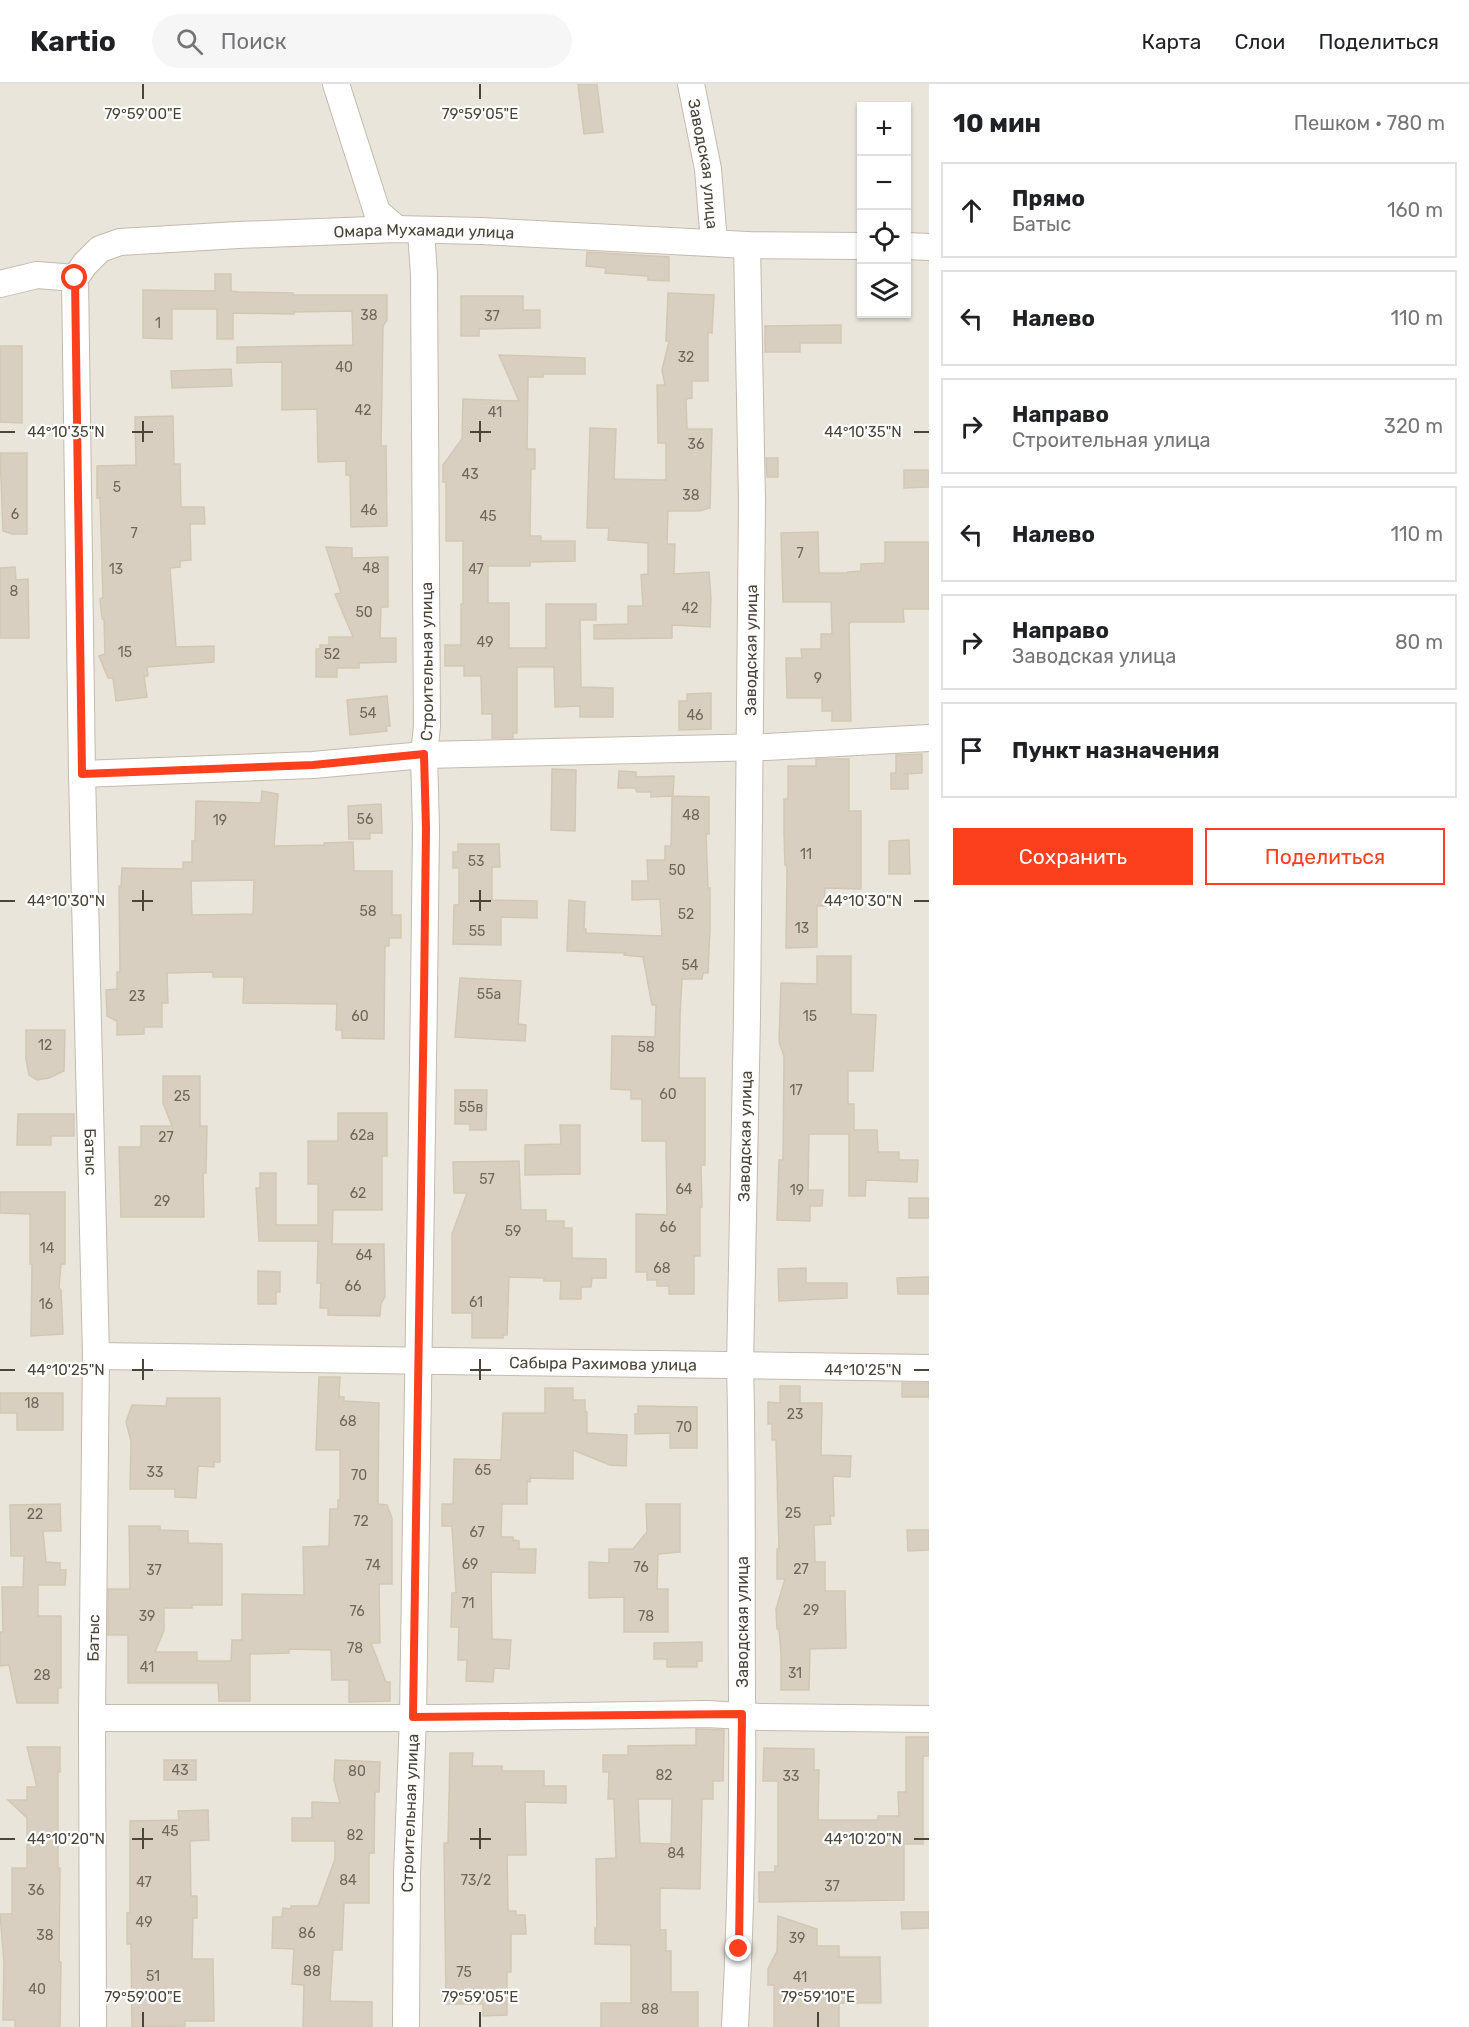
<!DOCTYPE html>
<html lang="ru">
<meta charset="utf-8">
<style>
:root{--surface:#fff;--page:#f6f6f6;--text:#202124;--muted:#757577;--line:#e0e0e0;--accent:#fc3f1d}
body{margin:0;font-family:Rubik,sans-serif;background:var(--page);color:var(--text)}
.controls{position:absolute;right:18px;top:18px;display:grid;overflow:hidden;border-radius:0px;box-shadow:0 2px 4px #0004}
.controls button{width:54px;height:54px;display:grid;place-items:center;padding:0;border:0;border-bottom:2px solid var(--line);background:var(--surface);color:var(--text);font:30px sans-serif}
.stop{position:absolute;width:18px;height:18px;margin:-14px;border:4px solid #fc3f1d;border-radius:50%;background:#fff}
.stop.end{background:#fc3f1d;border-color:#fff;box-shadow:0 2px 6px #0008}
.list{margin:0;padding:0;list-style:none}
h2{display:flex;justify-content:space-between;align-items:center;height:78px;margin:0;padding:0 24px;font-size:26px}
h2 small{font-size:20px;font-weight:400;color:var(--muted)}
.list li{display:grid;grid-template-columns:39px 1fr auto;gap:18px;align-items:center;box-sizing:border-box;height:96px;margin:0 12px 12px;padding:0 12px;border:2px solid var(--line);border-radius:0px}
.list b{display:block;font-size:22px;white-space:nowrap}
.list p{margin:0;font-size:20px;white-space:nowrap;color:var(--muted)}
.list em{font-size:20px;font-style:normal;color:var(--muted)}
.actions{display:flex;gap:12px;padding:18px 24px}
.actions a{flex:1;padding:14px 0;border:2px solid var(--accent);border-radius:0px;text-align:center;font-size:21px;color:var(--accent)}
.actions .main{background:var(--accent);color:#fff}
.icon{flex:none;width:33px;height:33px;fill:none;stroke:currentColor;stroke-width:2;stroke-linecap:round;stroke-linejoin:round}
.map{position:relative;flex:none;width:929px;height:1943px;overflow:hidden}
header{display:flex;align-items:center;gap:36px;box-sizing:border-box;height:84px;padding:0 30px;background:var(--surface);border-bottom:2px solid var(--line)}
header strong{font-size:28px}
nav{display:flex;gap:33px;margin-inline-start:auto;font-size:21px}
.search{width:420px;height:54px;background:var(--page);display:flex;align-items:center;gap:15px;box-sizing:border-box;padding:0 21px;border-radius:33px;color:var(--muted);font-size:22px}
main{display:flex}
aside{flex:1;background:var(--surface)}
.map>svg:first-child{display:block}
</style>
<header>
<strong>Kartio</strong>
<div class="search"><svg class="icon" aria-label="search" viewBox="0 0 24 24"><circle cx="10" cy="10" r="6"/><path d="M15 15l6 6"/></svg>Поиск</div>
<nav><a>Карта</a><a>Слои</a><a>Поделиться</a></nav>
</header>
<main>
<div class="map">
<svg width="929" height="1943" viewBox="0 0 929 1943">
<rect width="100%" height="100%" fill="#f6f3ec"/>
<path fill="#eae5da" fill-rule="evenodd" d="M0,0H929V1943H0ZM862,22H906V230H862Z"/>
<g fill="#d8cfc1" stroke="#d3c7b4" stroke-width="1.5" fill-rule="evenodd">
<path d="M578,0H597L603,48L584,50Z"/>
<path d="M587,168L669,173V197L648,196V192L605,189L606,184L586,182Z"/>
<path d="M215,190H231V207L239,208L293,209V211H387V236L383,242L381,362H386L387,442L351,443L350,391H346V377L318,378L317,325L282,326V278L237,279V263L353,261L352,227L294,228V230L233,229V255H217V225H172V255L143,254V206L215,207Z"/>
<path d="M668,209L714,211L712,249L708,248V297H692V314L686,315L687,345H712L710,424L699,427H668L667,460H675L674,490L709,488L711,514L710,543L672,541V554L594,555V541L628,540V522H643L641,491L648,490V459L608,456L609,444H587L590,344L616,345L614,395L666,396V359H658L657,301H665L662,286L669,257H666Z"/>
<path d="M461,212H523V226H540V244L479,245V252H461Z"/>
<path d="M841,241V259H800V268H765V242Z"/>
<path d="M0,262H22V339L0,338Z"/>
<path d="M499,271L585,274V290H543V293H528L527,365H535V385H531L530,452H541V457H575V477L530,478V482H488V519H509V564H546V520H596V536H580L581,603L613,604V633H580V622L555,623L554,583H517V649H513V654H492V630H482L481,592H464V582H445V561H461V520H463V457H446V398H443V381L462,355L463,315L519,317Z"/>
<path d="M231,285L232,302L172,304L171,287Z"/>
<path d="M173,332L174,380H180L181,423H204L205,440H190L191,476L180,477V483L170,484L176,563L214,562V578L147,583L148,592H144L147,613L116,617L113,594H108L99,572L105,570L104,535H102L100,515L103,513L100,414H97V382L136,381L135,333Z"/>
<path d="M0,369H27V450H12L3,447Z"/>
<path d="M766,374H778V393H767Z"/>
<path d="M904,386H929V403L904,404Z"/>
<path d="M818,448L819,489H847L848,488L861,487V480L885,479V458H929V525H903L904,538H851L849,540L851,637H832V627H822V614H787L786,574H802L801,565H821V550H832L831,518H783L781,449Z"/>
<path d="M326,463L352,464V474L388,473V523H381L380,554H396V578L359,579V584H337V593H316V565H320V561H329V553H353L335,510L341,509Z"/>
<path d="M15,483L16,496L28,495L29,554H0V484Z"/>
<path d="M711,609V645L679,646V617H687V610Z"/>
<path d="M387,612L390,642H386L387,647L350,651L347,616Z"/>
<path d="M922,670V689L903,690H908V705H891V689H896V671Z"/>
<path d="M816,675H849V727H861V805L825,804L824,822H817V863L786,864L787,782L785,781L784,748V715H788V682H816Z"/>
<path d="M552,685L576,686L575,747L551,746Z"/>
<path d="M619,687L636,688V693L674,692L673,712L709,713V750H706L708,804H710V845L708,889H703L702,895H682L680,932L679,994H705V1081H701L702,1123H700V1172H694V1210H669V1202H657V1196H647V1188H636V1130L667,1131L666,1057H642V1015H631V1006L611,1005L612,952L655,953L656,921H652L643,873L624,871L625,869L567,867L569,816L585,818L584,845H586V849L662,852L660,815L632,816V797H648L647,776H665V762H671L672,712L651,713V708H637L635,704H618Z"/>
<path d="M262,707L278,710L274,762L324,761V759L353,758L354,787H392V831H401V854H389V862H385L384,955L342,954V946H336L337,920L243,919L244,893H213V888L167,889L168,919H162V943H144V950L117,951V937L107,932L106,906L117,905V888H120L119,802H121L122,784L183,785V778H192V757H195L196,717L261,719ZM254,796L253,830L192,831L191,797Z"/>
<path d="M381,720L382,749H370V755H349L348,722Z"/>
<path d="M909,756L910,790H889V757Z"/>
<path d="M458,760H499L500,783H492V816L537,817V834L501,833V861L453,860L454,821H459V784H453V768H458Z"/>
<path d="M817,872H851V930L876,931L873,987H848V1020H854V1046H877L878,1068H899V1076H918L917,1098L866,1096L865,1112H849V1050H809L808,1106H823L822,1122H810V1137L777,1136L779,1076H783L784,972L779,958L781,899L817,900Z"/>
<path d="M460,894L521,897L518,940L526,941L525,957L455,953Z"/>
<path d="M26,946H65L64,987L49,994L37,996L29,991L26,975Z"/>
<path d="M163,992H200V1042H207L206,1089H203L204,1133H121L119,1063H141V1042H172L163,1019Z"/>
<path d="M455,1006H487L486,1046H470V1040H455Z"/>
<path d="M338,1029H387V1072H382V1126H333L332,1160H384L385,1213L381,1219L380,1232L328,1231V1224H320L321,1199H317L318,1157H259L256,1104H260V1089H276V1141H318V1100H308V1057H338Z"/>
<path d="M18,1030H74V1052H51V1061H17Z"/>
<path d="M560,1041H580V1090L525,1091V1061L561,1060Z"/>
<path d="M519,1077L521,1126H546V1137H564V1144H572V1174L606,1175V1194H592L591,1203H581V1215H560L561,1197H544V1194L509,1193L507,1251H503V1254H472V1229H452V1150L467,1109H454L453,1078Z"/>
<path d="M0,1108H65V1180H61L59,1204L61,1206L63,1250L31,1252L32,1180H30V1130L0,1129Z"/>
<rect x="909" y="1114" width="20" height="20"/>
<path d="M806,1184V1199H847V1214L779,1217L778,1185Z"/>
<path d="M258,1187L280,1188V1208H276V1220H258Z"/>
<path d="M929,1193V1210H898L897,1194Z"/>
<path d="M319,1293H340L339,1313H344V1317L379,1319L378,1420L387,1421L392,1434V1500H379L380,1559H371L386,1598H390V1617L349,1618V1596H332L331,1566L289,1565V1569L250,1570V1617H219L218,1599H128V1551H108V1505H130L129,1442H160V1446L188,1447V1459L222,1460V1521H192V1524H164V1546L155,1568H197V1577H231L232,1556H242V1510L304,1511L303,1463L329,1462L330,1425H338V1416H340V1366H316Z"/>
<rect x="902" y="1299" width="27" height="14"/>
<path d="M780,1302H800V1319H822L821,1371L851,1372L850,1393L833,1392L834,1432H830L831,1440L814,1441L815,1478H825V1507H845L846,1564L810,1565L809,1606H781V1569L779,1545H777L776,1525L785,1495H777V1465H779L776,1356H772V1340H768V1318L780,1319Z"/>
<path d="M545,1304H573V1316H585V1327L587,1328V1349L627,1351L626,1382L610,1381L573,1366V1395L530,1394V1398L527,1397V1420H502L501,1453H513V1456L519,1457V1465H536L535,1489L491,1488L492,1555L511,1556L509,1585L494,1584L493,1598L466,1597L467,1576H458L459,1543H451L452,1509H456L452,1442H442V1420H453L454,1375L501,1376L503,1329H545Z"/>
<path d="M0,1309H63V1346H17V1329H0Z"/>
<path d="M167,1314H220V1378H214V1383L198,1382L196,1414L175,1413V1405H130L131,1357L126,1338L132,1321L166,1322Z"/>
<path d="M638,1322L697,1323V1364H670V1349L635,1350V1330H638Z"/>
<path d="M60,1420L61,1447H43L46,1478L60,1479V1486H66L65,1501H38V1532H61V1604H58V1619H17L9,1581L0,1582V1548H3L2,1503H23L24,1472H11L10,1421Z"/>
<path d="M646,1420H680V1468L658,1470L657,1505H668V1548H624V1513L589,1514V1478L609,1479V1465H633L647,1448Z"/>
<path d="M907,1446H929V1466L908,1467Z"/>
<path d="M702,1558V1577H697V1583H667V1575H654V1559Z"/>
<path d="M696,1645L724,1646L723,1697H713V1715H702L700,1805L660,1804V1846H666V1867H671V1908H698V1943H601V1919H631V1861L595,1860V1844H597L596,1775L616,1774L614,1715H608L609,1688H603V1671H628V1662L696,1661ZM638,1715H672L671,1760L640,1759Z"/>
<path d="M906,1653H929V1672H923V1760H904V1816L759,1818V1788H775V1782H778V1697H763L764,1664L814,1665V1686H819L818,1736H878V1732H899L898,1708H906Z"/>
<path d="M27,1663H60V1688H58V1784H60L59,1878H61L60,1943H15V1936H3L4,1879L0,1830H12V1784H27V1734L8,1716H27V1703H37Z"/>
<path d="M450,1669H473L472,1682H502V1687H544V1702H566V1719L525,1718L526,1771H507L508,1827H516V1831H525L526,1850H511V1888H507V1931L483,1932V1920H446L444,1759H448Z"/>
<rect x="164" y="1676" width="32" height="20"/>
<path d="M335,1676L380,1678L379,1708H375L374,1769H369V1819H344L342,1866H333L330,1917L372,1918V1943H303L304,1901L292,1900L294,1865L272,1864L273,1833H282L283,1824L291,1825V1822H318L335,1775V1757H292V1734H312V1718L340,1719L334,1696Z"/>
<path d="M208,1726L209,1756L190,1757L191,1812H197V1834H193L192,1875H213L214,1937H185V1942L132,1943L131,1860H127V1829H130V1737L179,1736L178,1727Z"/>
<path d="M901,1828H929V1844L902,1845Z"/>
<path d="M778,1832L817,1845V1862H839V1873H880L881,1919H839V1943H774V1901H768V1885L777,1867Z"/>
</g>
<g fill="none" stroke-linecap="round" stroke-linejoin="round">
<g stroke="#c2bbae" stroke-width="28">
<g id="minor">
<path d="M336,0L377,128L397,145"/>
<path id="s1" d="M691,0L708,85L714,159"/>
<path d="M906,162L929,163"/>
<path id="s2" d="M75,194L82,690L96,1272L92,1634L93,1943"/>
<path id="s3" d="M0,200L37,191L75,194L85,180L100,165L120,158L238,151L397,145L481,147L747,161L862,162"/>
<path d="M82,690L313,681L424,671L767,663L929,654"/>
<path id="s4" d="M96,1272L929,1284"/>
<path d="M92,1634H443L707,1630L761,1633L929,1635"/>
<path id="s5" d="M406,1943L407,1790L413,1633L424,911L426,744L424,671L427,642L424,191L421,147"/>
<path id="s6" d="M735,1943C741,1831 743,1720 742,1608C741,1499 743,1390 740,1281L747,933L752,418L747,161"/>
</g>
</g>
<use href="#minor" stroke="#fff" stroke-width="26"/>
</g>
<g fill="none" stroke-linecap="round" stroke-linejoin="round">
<path stroke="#fc3f1d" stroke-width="8" d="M75,194L82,690L313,681L424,670L426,744L424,911L413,1633L742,1630L739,1865"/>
</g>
<path fill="none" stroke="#4b4439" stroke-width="2" d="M143,0V15M480,0V15M143,337V358M480,337V358M0,348H15M132,348H153M470,348H491M914,348H929M143,806V827M480,806V827M0,817H15M132,817H153M470,817H491M914,817H929M143,1275V1296M480,1275V1296M0,1286H15M132,1286H153M470,1286H491M914,1286H929M143,1744V1765M480,1744V1765M0,1755H15M132,1755H153M470,1755H491M914,1755H929M143,1928V1943M480,1928V1943M818,1928V1943"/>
<g text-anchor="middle" stroke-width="4.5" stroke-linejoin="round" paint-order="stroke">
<g font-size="14" fill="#6e675b">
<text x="369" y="236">38</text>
<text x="492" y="237">37</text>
<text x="158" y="244">1</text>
<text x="686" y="278">32</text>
<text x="344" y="288">40</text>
<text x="363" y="331">42</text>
<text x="495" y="333">41</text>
<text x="696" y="365">36</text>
<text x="470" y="395">43</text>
<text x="117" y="408">5</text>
<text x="691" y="416">38</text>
<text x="369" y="431">46</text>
<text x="15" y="435">6</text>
<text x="488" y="437">45</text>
<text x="134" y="454">7</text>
<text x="800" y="474">7</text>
<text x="371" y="489">48</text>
<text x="116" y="490">13</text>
<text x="476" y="490">47</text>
<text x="14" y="512">8</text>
<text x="690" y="529">42</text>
<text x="364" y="533">50</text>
<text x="485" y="563">49</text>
<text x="125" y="573">15</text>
<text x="332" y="575">52</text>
<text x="818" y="599">9</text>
<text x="368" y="634">54</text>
<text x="695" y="636">46</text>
<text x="691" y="736">48</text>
<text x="365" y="740">56</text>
<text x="220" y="741">19</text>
<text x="806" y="775">11</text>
<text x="476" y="782">53</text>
<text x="677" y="791">50</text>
<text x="368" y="832">58</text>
<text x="686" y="835">52</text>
<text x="802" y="849">13</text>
<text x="477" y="852">55</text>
<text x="690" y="886">54</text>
<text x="489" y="915">55а</text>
<text x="137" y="917">23</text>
<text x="360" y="937">60</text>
<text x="810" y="937">15</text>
<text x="45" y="966">12</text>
<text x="646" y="968">58</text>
<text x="796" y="1011">17</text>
<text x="668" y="1015">60</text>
<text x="182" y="1017">25</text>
<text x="471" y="1028">55в</text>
<text x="362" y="1056">62а</text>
<text x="166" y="1058">27</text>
<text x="487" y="1100">57</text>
<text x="684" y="1110">64</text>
<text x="797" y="1111">19</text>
<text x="358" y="1114">62</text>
<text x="162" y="1122">29</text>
<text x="668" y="1148">66</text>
<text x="513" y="1152">59</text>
<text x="47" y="1169">14</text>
<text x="364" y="1176">64</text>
<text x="662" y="1189">68</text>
<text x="353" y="1207">66</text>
<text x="476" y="1223">61</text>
<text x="46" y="1225">16</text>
<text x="32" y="1324">18</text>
<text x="795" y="1335">23</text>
<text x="348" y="1342">68</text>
<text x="684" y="1348">70</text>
<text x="483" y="1391">65</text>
<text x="155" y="1393">33</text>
<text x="359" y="1396">70</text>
<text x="793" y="1434">25</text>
<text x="35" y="1435">22</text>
<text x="361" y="1442">72</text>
<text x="477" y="1453">67</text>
<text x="470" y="1485">69</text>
<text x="373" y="1486">74</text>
<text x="641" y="1488">76</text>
<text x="801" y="1490">27</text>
<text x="154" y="1491">37</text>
<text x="468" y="1524">71</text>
<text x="811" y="1531">29</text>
<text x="357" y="1532">76</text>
<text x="147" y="1537">39</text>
<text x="646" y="1537">78</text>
<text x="355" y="1569">78</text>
<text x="147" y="1588">41</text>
<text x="795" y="1594">31</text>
<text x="42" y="1596">28</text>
<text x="180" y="1691">43</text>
<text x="357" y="1692">80</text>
<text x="664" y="1696">82</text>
<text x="791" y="1697">33</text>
<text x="170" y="1752">45</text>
<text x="355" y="1756">82</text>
<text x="676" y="1774">84</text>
<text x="348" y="1801">84</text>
<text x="476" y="1801">73/2</text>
<text x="144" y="1803">47</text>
<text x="832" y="1807">37</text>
<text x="36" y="1811">36</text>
<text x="144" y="1843">49</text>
<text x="307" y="1854">86</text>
<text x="45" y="1856">38</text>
<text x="797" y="1859">39</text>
<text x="312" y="1892">88</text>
<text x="464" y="1893">75</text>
<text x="153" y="1897">51</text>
<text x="800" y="1898">41</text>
<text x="37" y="1910">40</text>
<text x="650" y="1930">88</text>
</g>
<g font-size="16" fill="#4b4439" stroke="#fff">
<text dy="6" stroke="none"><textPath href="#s1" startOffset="81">Заводская улица</textPath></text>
<text dy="6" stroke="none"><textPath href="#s3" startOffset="440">Омара Мухамади улица</textPath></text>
<text dy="6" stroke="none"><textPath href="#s6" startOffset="1377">Заводская улица</textPath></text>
<text dy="6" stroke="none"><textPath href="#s5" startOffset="1366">Строительная улица</textPath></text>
<text dy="6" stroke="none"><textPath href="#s6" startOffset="891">Заводская улица</textPath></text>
<text dy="6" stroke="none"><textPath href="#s2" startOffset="874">Батыс</textPath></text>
<text dy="6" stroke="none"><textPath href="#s4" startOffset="507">Сабыра Рахимова улица</textPath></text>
<text transform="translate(742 1538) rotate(-90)" y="6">Заводская улица</text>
<text transform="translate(93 1554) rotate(-89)" y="6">Батыс</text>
<text dy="6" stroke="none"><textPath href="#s5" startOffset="214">Строительная улица</textPath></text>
</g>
</g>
<g font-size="15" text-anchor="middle" fill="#4b4439" stroke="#fff" stroke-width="4.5" stroke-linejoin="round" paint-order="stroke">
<text x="143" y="35">79°59'00"E</text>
<text x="480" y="35">79°59'05"E</text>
<text x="66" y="353">44°10'35"N</text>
<text x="863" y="353">44°10'35"N</text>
<text x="66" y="822">44°10'30"N</text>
<text x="863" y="822">44°10'30"N</text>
<text x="66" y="1291">44°10'25"N</text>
<text x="863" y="1291">44°10'25"N</text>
<text x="66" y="1760">44°10'20"N</text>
<text x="863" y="1760">44°10'20"N</text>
<text x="143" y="1918">79°59'00"E</text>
<text x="480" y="1918">79°59'05"E</text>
<text x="818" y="1918">79°59'10"E</text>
</g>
</svg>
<div class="controls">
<button>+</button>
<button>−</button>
<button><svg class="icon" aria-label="locate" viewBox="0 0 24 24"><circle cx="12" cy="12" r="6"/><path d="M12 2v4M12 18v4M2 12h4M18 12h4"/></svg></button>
<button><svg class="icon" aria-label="layers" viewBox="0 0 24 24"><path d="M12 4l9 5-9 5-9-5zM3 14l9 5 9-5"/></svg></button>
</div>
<div class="stop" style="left:75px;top:194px"></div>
<div class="stop end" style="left:739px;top:1865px"></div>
</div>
<aside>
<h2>10 мин<small>Пешком · 780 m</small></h2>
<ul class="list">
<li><svg class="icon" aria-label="ahead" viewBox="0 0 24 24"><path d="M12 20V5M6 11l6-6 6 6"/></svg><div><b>Прямо</b><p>Батыс</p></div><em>160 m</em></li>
<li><svg class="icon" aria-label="left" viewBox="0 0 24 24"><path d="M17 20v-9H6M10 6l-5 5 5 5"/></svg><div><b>Налево</b></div><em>110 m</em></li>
<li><svg class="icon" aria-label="right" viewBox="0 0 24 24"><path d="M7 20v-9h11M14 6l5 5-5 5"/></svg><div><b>Направо</b><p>Строительная улица</p></div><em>320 m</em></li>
<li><svg class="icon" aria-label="left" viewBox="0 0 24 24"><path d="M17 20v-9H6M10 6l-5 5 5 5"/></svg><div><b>Налево</b></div><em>110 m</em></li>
<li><svg class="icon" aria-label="right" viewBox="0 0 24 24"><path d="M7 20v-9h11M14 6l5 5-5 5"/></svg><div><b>Направо</b><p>Заводская улица</p></div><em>80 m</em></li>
<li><svg class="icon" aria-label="arrive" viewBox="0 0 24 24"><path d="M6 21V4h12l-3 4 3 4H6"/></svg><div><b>Пункт назначения</b></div></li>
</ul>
<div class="actions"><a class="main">Сохранить</a><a>Поделиться</a></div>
</aside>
</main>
